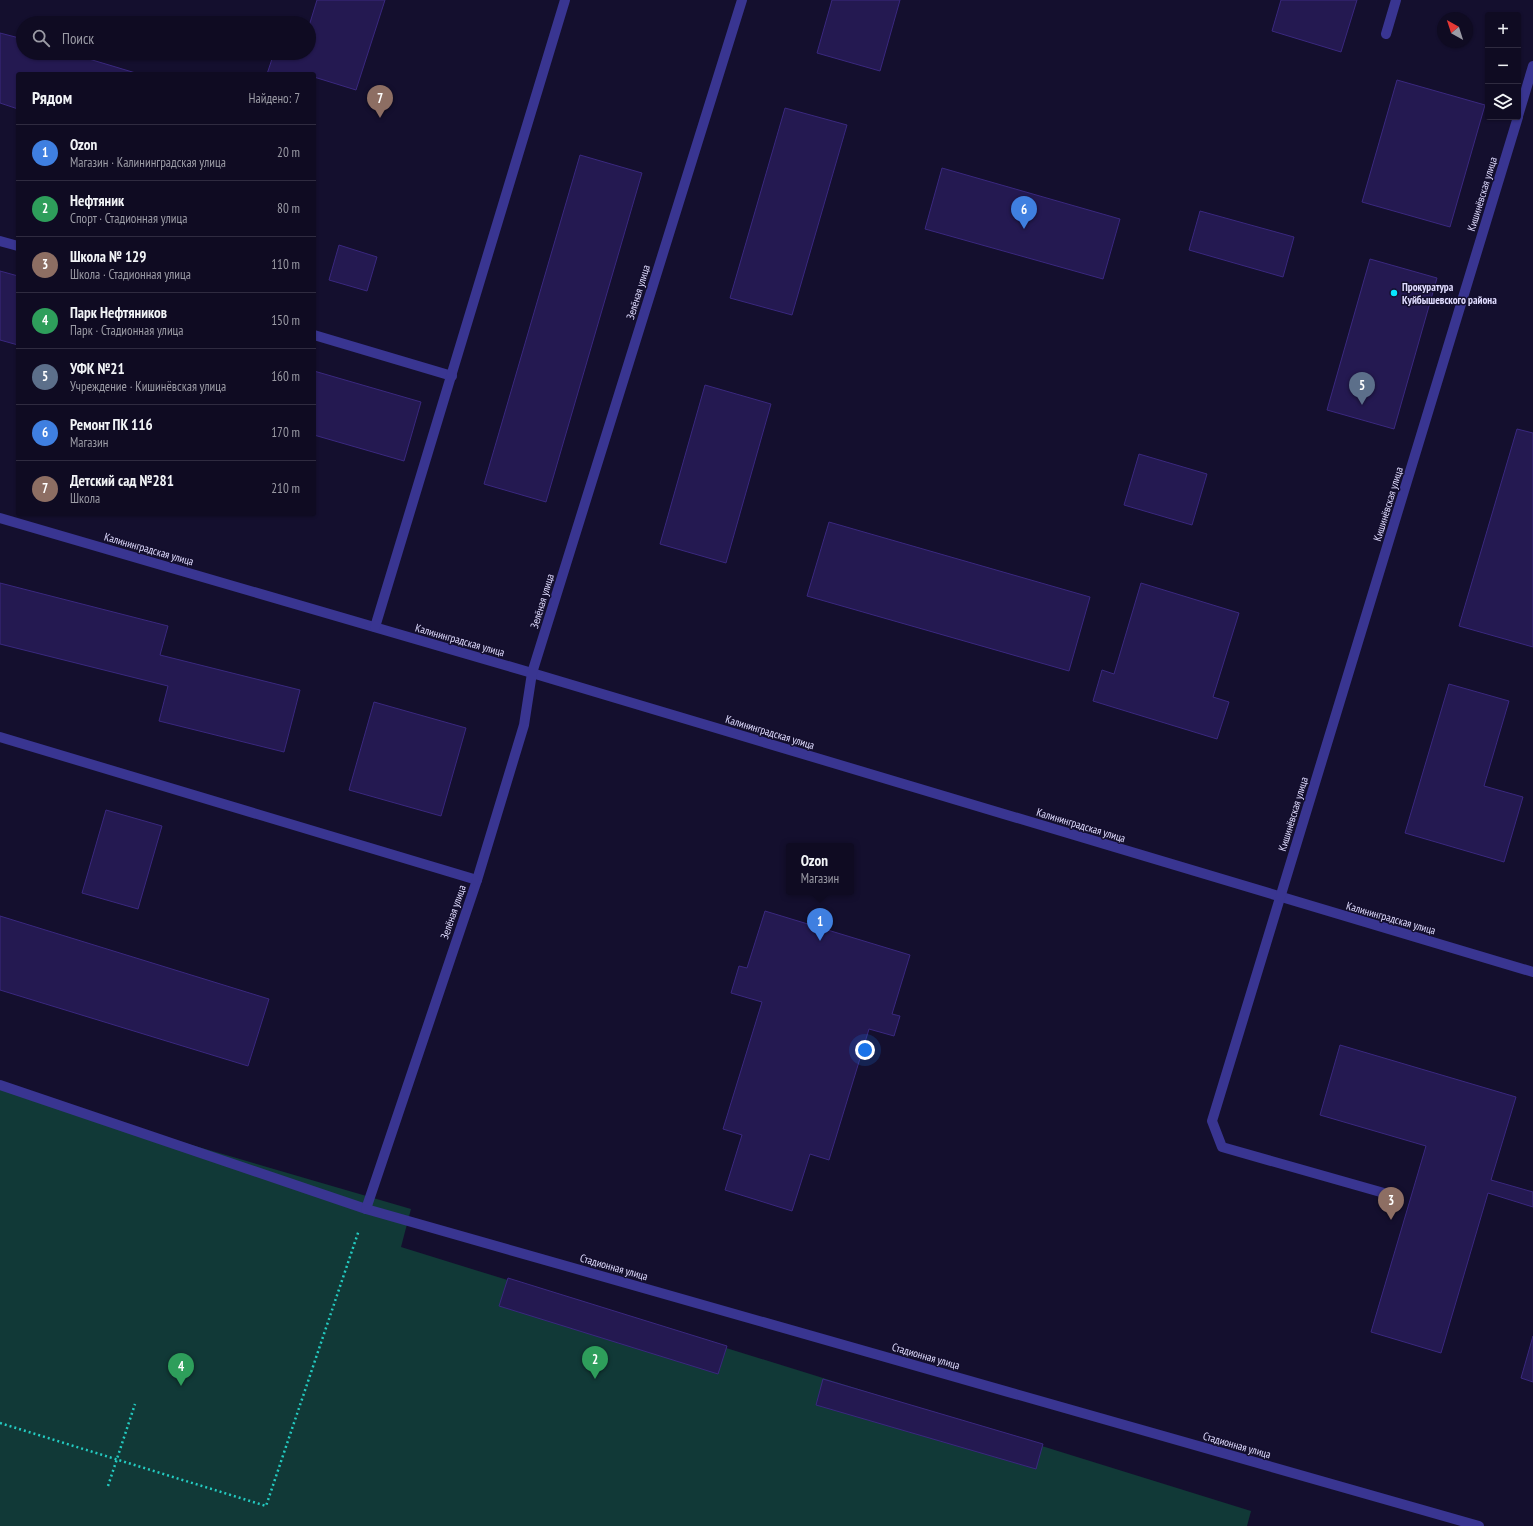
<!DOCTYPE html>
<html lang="ru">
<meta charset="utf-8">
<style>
:root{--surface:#0f0b22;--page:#1d192f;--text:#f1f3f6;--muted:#9b9ba5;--line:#2f2b40;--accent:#08e6ff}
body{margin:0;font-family:"PT Sans Narrow",sans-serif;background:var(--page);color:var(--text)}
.controls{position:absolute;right:12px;top:12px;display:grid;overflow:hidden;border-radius:4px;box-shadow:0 1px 3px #0004}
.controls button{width:36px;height:36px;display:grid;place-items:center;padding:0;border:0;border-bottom:1px solid var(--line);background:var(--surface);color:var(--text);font:20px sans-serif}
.compass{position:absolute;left:1437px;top:12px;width:36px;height:36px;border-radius:50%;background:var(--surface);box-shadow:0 1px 3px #0004;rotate:321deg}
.you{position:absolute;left:865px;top:1050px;width:14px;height:14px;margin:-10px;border:3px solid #fff;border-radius:50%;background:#1a73e8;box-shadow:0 0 0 6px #1a73e833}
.badge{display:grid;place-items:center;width:26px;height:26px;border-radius:50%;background:var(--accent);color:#fff;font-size:13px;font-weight:700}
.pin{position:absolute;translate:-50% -33px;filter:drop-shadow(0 1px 2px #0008)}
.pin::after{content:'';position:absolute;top:21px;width:14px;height:12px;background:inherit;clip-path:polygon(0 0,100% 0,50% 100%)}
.popup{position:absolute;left:786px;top:843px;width:68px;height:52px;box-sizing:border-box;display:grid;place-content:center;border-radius:4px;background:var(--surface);filter:drop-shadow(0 1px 3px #0005);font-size:13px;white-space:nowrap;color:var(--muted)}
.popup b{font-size:15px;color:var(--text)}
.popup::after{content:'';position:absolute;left:50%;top:100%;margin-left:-8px;border:8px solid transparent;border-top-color:var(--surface)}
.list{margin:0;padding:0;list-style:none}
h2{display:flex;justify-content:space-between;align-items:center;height:52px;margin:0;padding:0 16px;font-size:17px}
h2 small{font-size:13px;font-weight:400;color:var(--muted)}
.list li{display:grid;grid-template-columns:26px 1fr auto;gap:12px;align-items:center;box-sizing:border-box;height:56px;padding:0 16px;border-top:1px solid var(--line)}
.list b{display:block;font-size:15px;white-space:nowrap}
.list p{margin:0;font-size:13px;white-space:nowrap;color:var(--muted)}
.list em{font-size:13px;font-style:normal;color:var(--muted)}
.icon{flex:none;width:22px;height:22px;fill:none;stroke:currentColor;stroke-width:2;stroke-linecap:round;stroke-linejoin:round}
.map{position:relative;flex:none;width:1533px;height:1526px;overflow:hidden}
.search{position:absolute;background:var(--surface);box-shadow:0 1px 3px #0004;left:16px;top:16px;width:300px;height:44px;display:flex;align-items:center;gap:10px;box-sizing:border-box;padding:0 14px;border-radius:22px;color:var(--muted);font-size:15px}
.panel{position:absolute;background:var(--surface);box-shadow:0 1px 3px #0004;left:16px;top:72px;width:300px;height:444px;border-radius:4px}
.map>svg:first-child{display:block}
</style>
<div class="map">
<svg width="1533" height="1526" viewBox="0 0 1533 1526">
<rect width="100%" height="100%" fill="#140f2e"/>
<path fill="#113937" d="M0,1089L411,1209L401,1247L1251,1511L1247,1526H0Z"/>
<g fill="#241951" stroke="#3a287f">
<path d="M317,0H385L356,90L314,77V74H267L274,53H309V26Z"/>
<path d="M832,0H900L880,71L817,53Z"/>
<path d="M1281,0H1357L1341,52L1272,31Z"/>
<path d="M0,33L23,39V53H69L139,74H18V109L0,103Z"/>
<path d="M1397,80L1485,105L1450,227L1362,202Z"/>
<path d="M785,108L847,125L792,315L730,298Z"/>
<path d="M580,155L642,173L546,502L484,484Z"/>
<path d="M942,168L1120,219L1103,279L925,229Z"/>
<path d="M1200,211L1294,237L1283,277L1189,250Z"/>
<path d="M339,245L377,257L367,291L329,280Z"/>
<path d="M1370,259L1437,278L1394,429L1327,410Z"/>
<path d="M0,271L18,276V345L0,340Z"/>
<path d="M314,371L421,402L404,461L314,435Z"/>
<path d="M705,385L771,404L726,563L660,544Z"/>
<path d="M1517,429L1533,433V647L1459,626Z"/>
<path d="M1139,454L1207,474L1192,525L1124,505Z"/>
<path d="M829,522L1090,597L1069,671L807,596Z"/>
<path d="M0,583L168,626L160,655L300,690L284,752L159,721L168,686L0,644Z"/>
<path d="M1141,583L1239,613L1213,697L1229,702L1217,739L1093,701L1102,670L1114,674Z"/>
<path d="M1449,684L1509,701L1484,786L1523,797L1504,862L1405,833Z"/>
<path d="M374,702L466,728L441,816L349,790Z"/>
<path d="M106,810L162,826L138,909L82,893Z"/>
<path d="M765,911L910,955L892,1014L900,1016L894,1036L869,1029L829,1160L810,1154L792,1211L725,1190L742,1135L723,1129L762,1002L731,993L739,966L747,968Z"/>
<path d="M0,916L269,999L248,1066L0,990Z"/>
<path d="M1340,1045L1516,1097L1491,1180L1533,1192V1207L1488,1193L1441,1353L1371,1332L1426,1146L1320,1115Z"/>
<path d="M508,1278L727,1346L718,1374L499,1306Z"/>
<path d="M1533,1336V1382L1521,1378Z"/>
<path d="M823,1379L1043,1444L1036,1469L816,1405Z"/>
</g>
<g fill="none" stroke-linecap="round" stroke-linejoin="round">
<g stroke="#24cbc1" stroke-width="2.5" stroke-dasharray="2 3" stroke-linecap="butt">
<path d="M0,1423L266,1506L359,1230"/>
<path d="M108,1486L135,1404"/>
</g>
<g stroke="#393591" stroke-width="10">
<path d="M1386,34L1396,0"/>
<path d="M1518,116L1533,66"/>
<path d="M0,241L18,246"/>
<path d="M314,335L452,376"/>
<path d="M0,518L532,673L1533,972"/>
<path d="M375,627L565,0"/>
<path d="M0,737L477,880"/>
<path d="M0,1085L366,1209L1479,1526"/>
<path d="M1384,1193L1222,1147L1212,1121L1518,117"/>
<path d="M366,1209L477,880L524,725L532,673L742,0"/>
</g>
</g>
<circle fill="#08e6ff" stroke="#140f2e" stroke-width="1.5" cx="1394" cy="293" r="4"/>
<g text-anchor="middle" stroke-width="3" stroke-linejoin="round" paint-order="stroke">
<g font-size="11" fill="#e0dcff" stroke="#140f2e">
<text transform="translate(1482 194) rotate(-73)" y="4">Кишинёвская улица</text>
<text transform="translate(638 292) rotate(-73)" y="4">Зелёная улица</text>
<text transform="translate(1388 504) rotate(-73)" y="4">Кишинёвская улица</text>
<text transform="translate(149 549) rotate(16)" y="4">Калининградская улица</text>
<text transform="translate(542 601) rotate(-73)" y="4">Зелёная улица</text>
<text transform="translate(460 640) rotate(16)" y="4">Калининградская улица</text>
<text transform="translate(770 732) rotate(17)" y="4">Калининградская улица</text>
<text transform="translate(1293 814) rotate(-73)" y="4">Кишинёвская улица</text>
<text transform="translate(1081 825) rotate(17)" y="4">Калининградская улица</text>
<text transform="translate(453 912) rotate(-71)" y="4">Зелёная улица</text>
<text transform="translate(1391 918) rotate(16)" y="4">Калининградская улица</text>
<text transform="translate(614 1267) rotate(16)" y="4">Стадионная улица</text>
<text transform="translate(926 1356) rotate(16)" y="4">Стадионная улица</text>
<text transform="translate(1237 1445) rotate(16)" y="4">Стадионная улица</text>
</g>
<g font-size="11" font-weight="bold" fill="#e0dcff" stroke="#140f2e" text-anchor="start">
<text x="1402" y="291">Прокуратура<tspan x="1402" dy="13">Куйбышевского района</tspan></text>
</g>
</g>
</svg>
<div class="controls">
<button>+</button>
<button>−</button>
<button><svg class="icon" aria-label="layers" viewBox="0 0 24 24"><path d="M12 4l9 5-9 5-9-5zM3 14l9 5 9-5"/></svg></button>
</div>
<svg class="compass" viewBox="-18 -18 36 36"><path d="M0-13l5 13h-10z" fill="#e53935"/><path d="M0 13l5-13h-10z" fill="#9b9ba5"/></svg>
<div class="you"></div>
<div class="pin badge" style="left:820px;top:941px;background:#3f7fe0">1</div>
<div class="popup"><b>Ozon</b>Магазин</div>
<div class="pin badge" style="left:595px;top:1379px;background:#2e9e5b">2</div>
<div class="pin badge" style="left:1391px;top:1220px;background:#8d6e63">3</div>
<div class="pin badge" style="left:181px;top:1386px;background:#2e9e5b">4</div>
<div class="pin badge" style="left:1362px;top:405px;background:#5c6f8a">5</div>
<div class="pin badge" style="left:1024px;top:229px;background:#3f7fe0">6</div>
<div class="pin badge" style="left:380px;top:118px;background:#8d6e63">7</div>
<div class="search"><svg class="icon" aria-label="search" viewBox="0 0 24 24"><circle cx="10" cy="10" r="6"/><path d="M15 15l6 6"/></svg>Поиск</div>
<section class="panel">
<h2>Рядом<small>Найдено: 7</small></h2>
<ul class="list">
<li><span class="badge" style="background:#3f7fe0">1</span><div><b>Ozon</b><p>Магазин · Калининградская улица</p></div><em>20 m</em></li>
<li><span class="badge" style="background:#2e9e5b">2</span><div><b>Нефтяник</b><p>Спорт · Стадионная улица</p></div><em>80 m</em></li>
<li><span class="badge" style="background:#8d6e63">3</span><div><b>Школа № 129</b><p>Школа · Стадионная улица</p></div><em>110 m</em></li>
<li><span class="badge" style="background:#2e9e5b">4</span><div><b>Парк Нефтяников</b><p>Парк · Стадионная улица</p></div><em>150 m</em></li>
<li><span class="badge" style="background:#5c6f8a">5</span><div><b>УФК №21</b><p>Учреждение · Кишинёвская улица</p></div><em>160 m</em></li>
<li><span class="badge" style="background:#3f7fe0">6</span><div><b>Ремонт ПК 116</b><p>Магазин</p></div><em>170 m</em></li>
<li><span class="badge" style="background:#8d6e63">7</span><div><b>Детский сад №281</b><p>Школа</p></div><em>210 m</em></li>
</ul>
</section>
</div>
